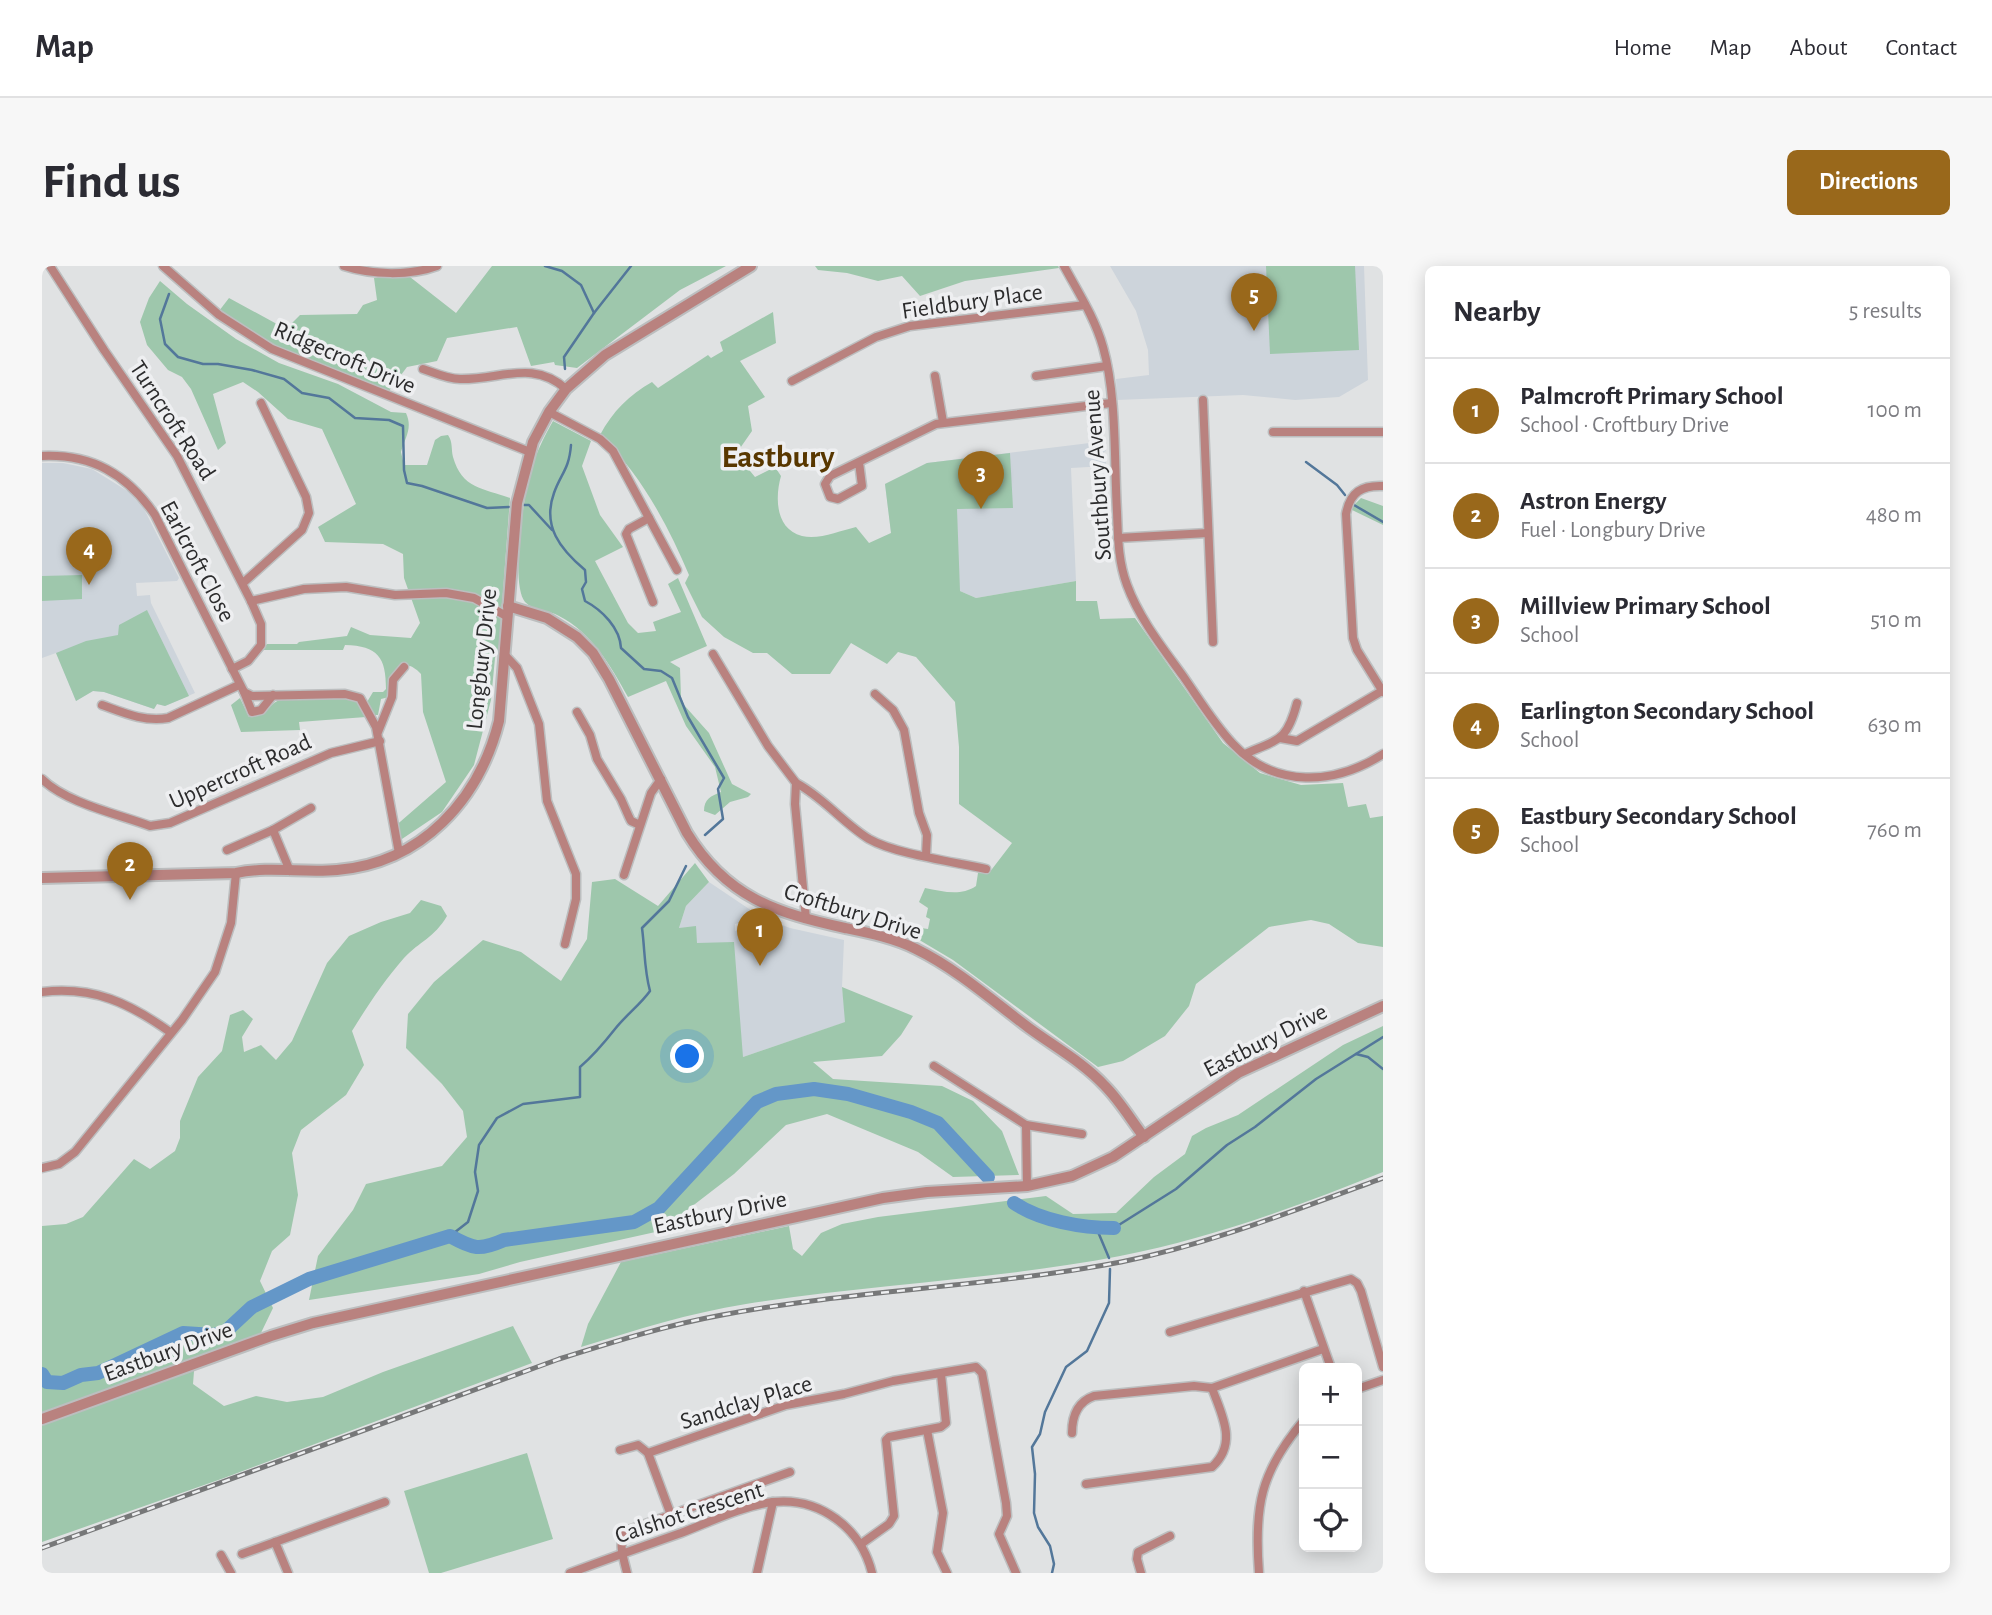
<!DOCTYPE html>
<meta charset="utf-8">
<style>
:root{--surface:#fff;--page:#f7f7f7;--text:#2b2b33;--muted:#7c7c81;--line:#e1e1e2;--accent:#99681b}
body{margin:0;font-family:"Alegreya Sans",sans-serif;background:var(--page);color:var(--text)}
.controls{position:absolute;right:21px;bottom:21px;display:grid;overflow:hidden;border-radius:10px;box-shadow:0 4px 18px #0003}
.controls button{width:63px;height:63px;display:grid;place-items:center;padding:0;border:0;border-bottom:2px solid var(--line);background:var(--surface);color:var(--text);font:35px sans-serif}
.you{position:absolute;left:646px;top:791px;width:24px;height:24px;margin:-18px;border:5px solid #fff;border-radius:50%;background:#1a73e8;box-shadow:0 0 0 10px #1a73e833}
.badge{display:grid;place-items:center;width:46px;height:46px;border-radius:50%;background:var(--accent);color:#fff;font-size:23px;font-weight:700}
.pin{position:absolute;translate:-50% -58px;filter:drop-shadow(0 2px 4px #0008)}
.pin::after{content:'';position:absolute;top:37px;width:24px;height:21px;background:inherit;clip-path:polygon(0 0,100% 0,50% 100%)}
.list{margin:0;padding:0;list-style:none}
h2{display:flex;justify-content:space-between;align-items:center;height:91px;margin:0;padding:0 28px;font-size:30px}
h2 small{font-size:23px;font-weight:400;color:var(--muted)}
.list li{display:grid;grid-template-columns:46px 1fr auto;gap:21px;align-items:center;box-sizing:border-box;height:105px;padding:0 28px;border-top:2px solid var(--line)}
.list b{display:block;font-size:26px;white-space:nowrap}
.list p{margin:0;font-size:23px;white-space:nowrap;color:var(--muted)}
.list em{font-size:23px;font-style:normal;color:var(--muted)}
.icon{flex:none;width:38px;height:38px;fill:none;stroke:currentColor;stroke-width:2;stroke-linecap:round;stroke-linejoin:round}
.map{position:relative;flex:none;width:1341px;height:1307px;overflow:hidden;border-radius:10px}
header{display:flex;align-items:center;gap:42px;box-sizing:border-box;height:98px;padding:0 35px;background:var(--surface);border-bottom:2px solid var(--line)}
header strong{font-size:33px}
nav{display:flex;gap:38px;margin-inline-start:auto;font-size:24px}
.intro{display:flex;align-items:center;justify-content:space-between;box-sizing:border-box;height:168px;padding:0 42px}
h1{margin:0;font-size:49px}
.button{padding:18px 32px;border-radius:10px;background:var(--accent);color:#fff;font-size:24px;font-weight:700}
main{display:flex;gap:42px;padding:0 42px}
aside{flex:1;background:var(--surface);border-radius:10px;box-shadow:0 4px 18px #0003}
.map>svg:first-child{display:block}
</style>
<header>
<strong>Map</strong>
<nav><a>Home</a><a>Map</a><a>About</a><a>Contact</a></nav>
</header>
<div class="intro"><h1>Find us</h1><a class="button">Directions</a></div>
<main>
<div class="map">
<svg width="1341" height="1307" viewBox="0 0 1341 1307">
<rect width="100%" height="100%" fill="#e0e2e3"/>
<g fill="#cdd4db">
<path d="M1068,0H1322L1326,114L1297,131L1253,134L1201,129L1075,134L1074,113L1107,109L1106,84L1094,45Z"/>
<path d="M1064,175V185L1060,187L1061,194H1064V200L1029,202L1034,315L934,332L900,317L852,290L843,218L885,197Z"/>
<path d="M0,197H21L50,203L87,226L102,243L137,312L135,315L94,317L95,330L108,329L109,337L153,427L123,440L115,438L112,443L62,426L51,425L34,435L14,387L0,392Z"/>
<path d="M667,616L719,651L693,658V665L724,653L748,662L802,674L800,721L804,756L701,791L637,662L644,640Z"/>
</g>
<g fill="#9ec7ac">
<path d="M450,0H684L638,24L535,102L513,99L512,96L489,100L475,61L405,72L395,95L365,101L347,125L263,94L213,71L177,45L187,32L244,63L258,49L315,48L321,39L335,34L332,12L368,11L414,47Z"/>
<path d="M773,0H1016L1017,2L923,15L878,30L860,10L836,15L805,7L776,4Z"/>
<path d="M1224,0H1313L1317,84L1228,88Z"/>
<path d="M118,15L145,38L194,73L237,97L296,118L349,146L364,147C371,162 363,172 359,186L362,199H385L393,174L399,170L406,169C411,176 409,183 411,191C420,223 441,222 468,232L457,379L453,392L449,434L432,499L400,546L357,575L351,562L404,516L381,446L379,408C372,400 364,396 354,403L347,431L339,433L336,449H332L325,436L331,426H341L344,423C344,391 336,380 303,379L301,384H220L225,378H255L257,376L305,370L309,361L328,369L369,372L378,357L362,312L361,288L341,278L283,276L276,261L314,238L280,163L246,153L216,126L201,116L171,128L184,177L176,184L149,123L140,111L126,104L105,79L98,56L107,32Z"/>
<path d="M731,46L734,77L698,95L723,131L706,140L710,165L694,188L713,211L733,201L739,210C733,231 733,263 760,270C777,274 797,265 814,261L827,277L849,267L843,218L885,197L968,187L971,242L915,243L918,325L934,332L1034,315V335H1055L1058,353L1093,352L1181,477L1218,507L1259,519L1301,517L1306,541L1324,538L1328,552L1341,550V681L1316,677L1287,658L1269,654L1227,661L1154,718L1147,740L1123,770L1081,795L1056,801L911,694L869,669L872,661L886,663L888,653L884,651L886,642L877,636L883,622C900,625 918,631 934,620L936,607H947L970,577L917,538V481L913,436L874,391L856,386L845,398L809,377L788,408H750L725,387H711L682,371L660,351L643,317L647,309C626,259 598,207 558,169C571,145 587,129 610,116L616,122L666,89L669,92L681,85L678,76Z"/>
<path d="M511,155L549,175L540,200L558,249L581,281L553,295L586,357L596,367L614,365L611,356L639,346L626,318L636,312L665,380L628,396L638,402L639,431L642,439L667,467L690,518L709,528L706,531L688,536L673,549L662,545C662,533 669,530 679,526L673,501L644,460L624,415L586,431C569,400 549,366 517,350C507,344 492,345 483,336C468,318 482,227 489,204C494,187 502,171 511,155Z"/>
<path d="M1319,232L1341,240V259L1308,243Z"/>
<path d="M40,309V333L0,335V310Z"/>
<path d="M105,344L147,430L123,440L115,438L112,443L62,426L51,425L34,435L14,387L44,375L76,369L77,359Z"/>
<path d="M198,432L207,451C226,451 226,436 241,433C258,430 295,432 313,433L324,451L257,456L258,464L199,466L189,439Z"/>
<path d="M653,597L667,616L644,640L637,662L654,660L655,677L692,676L701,791L803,756L800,721L871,750L859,769L840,790L771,796L791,813L900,820L931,835L960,865L977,909L911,911L876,886L785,848L744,859L692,908L618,965L478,996L437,1008L267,1034L276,990L311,944L324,918L400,900L425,871L421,845L400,818L364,782L366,748L392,716L441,674L479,686L519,715L545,673L550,616L573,613L616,640Z"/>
<path d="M379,634L399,640L405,650C392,672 378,675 362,692C342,715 326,739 310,765L322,799L304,829L259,864L250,887L256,929L248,969L230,985L218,1015L231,1042L217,1071L153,1093L151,1118L182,1140L214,1130L245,1136L281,1131L341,1106L471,1060L490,1097L182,1212L0,1276V960L24,958L41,951L92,893L108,903L133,885L138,872V855L156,811L180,785L188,749L201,744L211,753L200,771L202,786L219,779L234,794L250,775L285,697L307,670L339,656L368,647Z"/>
<path d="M1341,760V906C1257,940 1167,973 1078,990C954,1014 828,1018 704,1038C647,1047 594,1064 539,1081L546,1058L579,996L747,960L751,983L760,990L779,967L800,958L836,951L1004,930L1031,948L1074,947L1112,911L1143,888L1150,870L1164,862L1196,849L1301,779Z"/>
<path d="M485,1187L511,1273L399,1307H387L362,1225Z"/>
</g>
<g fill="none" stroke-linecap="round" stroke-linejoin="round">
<g stroke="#53779a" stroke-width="2.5">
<path d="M503,0L520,5L539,19L552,47"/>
<path d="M127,28L118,53L123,78L136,91L161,98H176L210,104L242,113L260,127L287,132L313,152L347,154L361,160L362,204L365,217L380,220L445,242L467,241"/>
<path d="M523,103L522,91L552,47L589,0"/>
<path d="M529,179C527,204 519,207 512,227C500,260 518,283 543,304L544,316L540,323L543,335C560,344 578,362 579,382L602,403L619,405L630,412L646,451L682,512L676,523L681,553L663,569"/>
<path d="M1264,196L1295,219L1303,229"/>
<path d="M482,239H487L510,264"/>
<path d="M1312,239L1341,256"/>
<path d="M1314,788L1326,791L1341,803"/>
<path d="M1054,961L1067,992"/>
<path d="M1072,962L1134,923L1185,879L1213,861L1274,813L1341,771"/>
<path d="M408,970L426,956L436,925L433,906L437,879L455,852L481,838L538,831V801C552,789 562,777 573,763C584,749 598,739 608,725C602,703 603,684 600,662L627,635L644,600"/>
<path d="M1010,1307L1012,1298L1008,1280L996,1261L992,1247L993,1208L990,1181L998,1168L1003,1146L1024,1101L1045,1085L1067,1037L1068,1003"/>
</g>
<g stroke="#6497c8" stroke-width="14">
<path d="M972,937C999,955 1040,962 1072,962"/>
<path d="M0,1108L5,1116L21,1117L39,1109L56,1107L141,1067L172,1069L183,1066L210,1041L267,1013L408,970C432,983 437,985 462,974L592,956L617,942L715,836L734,828L772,823L806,828L869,846L896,857L946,911"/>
</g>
<g stroke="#bcbebf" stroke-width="11">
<g id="minor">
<path d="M8,0L62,84L135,190L209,335L219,358V379L206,395L190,403"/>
<path d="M121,0L177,49L230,83L488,186"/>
<path d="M302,0C330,9 368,10 395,0"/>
<path d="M1022,0C1036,26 1053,52 1061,81C1075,130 1072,195 1075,246C1076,271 1076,295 1085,319C1097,352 1120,381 1141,410C1157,433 1172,458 1191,478C1233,523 1293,519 1341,488"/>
<path d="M381,103C393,107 405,113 418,113C458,114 491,93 524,123"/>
<path d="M893,110L901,156"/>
<path d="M994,110L1065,100"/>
<path d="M750,115L834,71L868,60L1043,39"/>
<path d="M1161,134L1171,376"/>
<path d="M507,146L558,173L571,185L635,304"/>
<path d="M1231,166H1341"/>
<path d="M0,190C50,188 85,208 113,249L202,426L210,430L303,428L318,432L334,461L357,587"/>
<path d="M817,196L820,220L796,233L788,231L783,218L788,210L894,158L1069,137"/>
<path d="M1341,220C1320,219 1308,226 1304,248L1311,372L1315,384L1341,426"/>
<path d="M607,252L587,263L584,268L611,336"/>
<path d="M1076,272L1166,267"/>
<path d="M201,317L260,264L267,247L264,231L219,137"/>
<path d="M209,335L262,323L304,321L353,329L404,327L432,332L466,351"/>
<path d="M462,388L475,402L497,458L505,535L534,608V633L523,678"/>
<path d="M671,388L726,480L754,517L753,538L764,653"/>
<path d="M202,426L210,446L219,444L231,429"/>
<path d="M833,428L851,444L862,464L877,547L885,569L884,589"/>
<path d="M60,439C82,447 102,456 126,452L197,419"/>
<path d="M535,446L548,469L555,493L579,533L587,551L589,555L598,559"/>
<path d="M336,466L350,431L351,414L362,401"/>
<path d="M1238,472L1255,475L1340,425"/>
<path d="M1203,488C1237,473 1245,475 1255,437"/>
<path d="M0,513C24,537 76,548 108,560L128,557L289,487L338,475"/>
<path d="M754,517C781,531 801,557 827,573C853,588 913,596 944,603"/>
<path d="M231,564L248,605"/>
<path d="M185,584L231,564L269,542"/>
<path d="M582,609L609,527L619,513"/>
<path d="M0,726C52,720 87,737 128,766"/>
<path d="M892,800L984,859L1040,868"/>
<path d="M984,859L985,920"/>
<path d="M0,902L17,898L33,886L140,754L173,706L189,657L194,607"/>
<path d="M1262,1025L1289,1102"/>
<path d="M1128,1066L1309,1013L1315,1017L1319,1025L1341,1101"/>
<path d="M1315,1123L1341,1114"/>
<path d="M885,1164L901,1247L895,1286L905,1307"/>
<path d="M1030,1167C1030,1150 1035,1136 1052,1130L1152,1120L1170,1122L1281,1083"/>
<path d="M578,1184L596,1179L606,1187L629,1249"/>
<path d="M606,1187L744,1139L802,1128L851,1115L934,1101L940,1107L964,1237L965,1250L957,1268L974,1307"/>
<path d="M1044,1218L1170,1201C1196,1177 1180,1150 1170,1122"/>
<path d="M233,1276L246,1307"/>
<path d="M819,1278L847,1258L852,1250L844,1174L847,1171L899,1161L904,1157L899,1108"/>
<path d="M200,1288L343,1236"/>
<path d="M179,1289L189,1307"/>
<path d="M528,1307C565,1293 602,1280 639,1267C668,1256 700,1240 731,1236C778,1231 819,1262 830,1307"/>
<path d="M585,1307C582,1293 575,1277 584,1265L748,1206"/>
<path d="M715,1307L731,1236"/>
<path d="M1099,1307L1095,1293L1096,1286L1128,1270"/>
<path d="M1217,1307C1212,1241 1218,1206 1262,1154"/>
</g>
</g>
<g stroke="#bcbebf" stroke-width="14">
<g id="tertiary">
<path d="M466,340L505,352L535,371L551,387L567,413L645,567C684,631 734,647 803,662C827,667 852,672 874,683C915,703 951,735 987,762C1013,781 1042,797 1063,820C1078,835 1089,854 1102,871"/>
<path d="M0,612L194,607C227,600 261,607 295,604C380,597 437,534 457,455L475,237L491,176L507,146L524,123L563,89L709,0"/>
<path d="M0,1153L229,1070L271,1057L841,932L885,926L985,920L1030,910L1071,891L1196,807L1341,740"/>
</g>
</g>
<use href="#minor" stroke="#b9827f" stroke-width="8"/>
<use href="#tertiary" stroke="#b9827f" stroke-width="10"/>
<g stroke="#777879" stroke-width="5">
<path id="rail" d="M0,1282L517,1093C571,1076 625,1059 680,1049C812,1024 948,1021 1079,996C1169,978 1255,943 1341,912"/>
</g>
<use href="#rail" stroke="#eeeff1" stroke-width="2.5" stroke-dasharray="8" stroke-linecap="butt"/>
</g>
<g text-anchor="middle" stroke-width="7" stroke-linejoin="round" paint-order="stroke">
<g font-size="24" fill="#2c2c2d" stroke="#eeeff1">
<text transform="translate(930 35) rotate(-8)" y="8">Fieldbury Place</text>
<text transform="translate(303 91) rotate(23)" y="8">Ridgecroft Drive</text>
<text transform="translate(131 154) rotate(57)" y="8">Turncroft Road</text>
<text transform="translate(1055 209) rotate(-94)" y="8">Southbury Avenue</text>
<text transform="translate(156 295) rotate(62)" y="8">Earlcroft Close</text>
<text transform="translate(439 393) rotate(-84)" y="8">Longbury Drive</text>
<text transform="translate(198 505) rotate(-24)" y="8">Uppercroft Road</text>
<text transform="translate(811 645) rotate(17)" y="8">Croftbury Drive</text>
<text transform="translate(1223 774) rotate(-27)" y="8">Eastbury Drive</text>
<text transform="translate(678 946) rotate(-12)" y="8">Eastbury Drive</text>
<text transform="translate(126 1085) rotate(-20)" y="8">Eastbury Drive</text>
<text transform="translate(704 1136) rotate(-17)" y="8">Sandclay Place</text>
<text transform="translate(647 1246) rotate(-18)" y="8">Calshot Crescent</text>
</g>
<g font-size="32" font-weight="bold" fill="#583700" stroke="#eeeff1">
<text x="736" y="201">Eastbury</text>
</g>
</g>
</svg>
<div class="controls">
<button>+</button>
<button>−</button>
<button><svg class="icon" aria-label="locate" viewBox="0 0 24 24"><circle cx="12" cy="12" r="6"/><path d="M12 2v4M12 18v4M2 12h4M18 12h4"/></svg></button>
</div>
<div class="you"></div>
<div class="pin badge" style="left:718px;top:700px">1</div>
<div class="pin badge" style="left:88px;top:634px">2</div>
<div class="pin badge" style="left:939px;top:243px">3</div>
<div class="pin badge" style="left:47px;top:319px">4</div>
<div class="pin badge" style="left:1212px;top:65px">5</div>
</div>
<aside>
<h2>Nearby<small>5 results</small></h2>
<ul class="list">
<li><span class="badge">1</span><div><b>Palmcroft Primary School</b><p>School · Croftbury Drive</p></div><em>100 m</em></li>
<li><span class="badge">2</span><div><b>Astron Energy</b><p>Fuel · Longbury Drive</p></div><em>480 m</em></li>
<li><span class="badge">3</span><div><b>Millview Primary School</b><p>School</p></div><em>510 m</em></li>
<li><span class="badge">4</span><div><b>Earlington Secondary School</b><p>School</p></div><em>630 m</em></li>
<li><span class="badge">5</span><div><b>Eastbury Secondary School</b><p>School</p></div><em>760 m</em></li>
</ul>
</aside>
</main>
